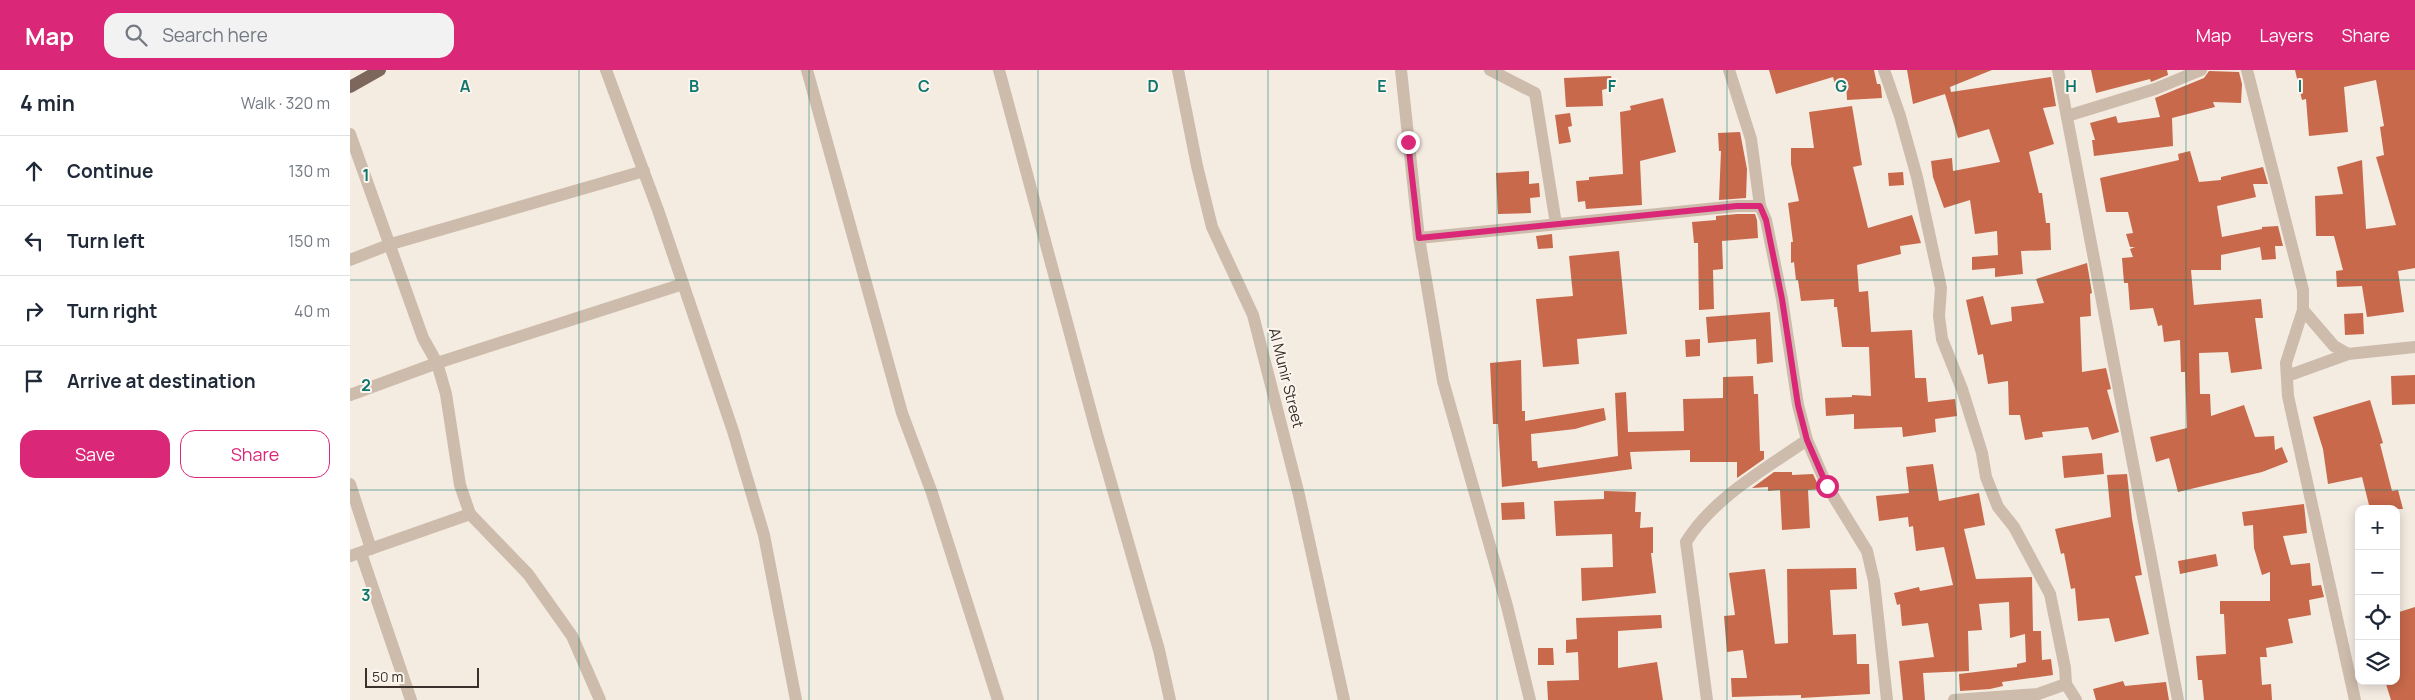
<!DOCTYPE html>
<meta charset="utf-8">
<style>
:root{--surface:#fff;--page:#f2f2f3;--text:#1f2937;--muted:#747a83;--line:#e0e1e3;--accent:#db2777}
body{margin:0;font-family:Manrope,sans-serif;background:var(--page);color:var(--text)}
.controls{position:absolute;right:15px;bottom:15px;display:grid;overflow:hidden;border-radius:10px;box-shadow:0 2px 12px #0003}
.controls button{width:45px;height:45px;display:grid;place-items:center;padding:0;border:0;border-bottom:1px solid var(--line);background:var(--surface);color:var(--text);font:25px sans-serif}
.scale{position:absolute;left:15px;bottom:12px;width:114px;box-sizing:border-box;padding-left:5px;border:2px solid #3b302b;border-top:0;font-size:14px;line-height:18px;white-space:nowrap;color:#3b302b;-webkit-text-stroke:4px #fbf5ee;paint-order:stroke}
.stop{position:absolute;width:15px;height:15px;margin:-11px;border:4px solid #db2777;border-radius:50%;background:#fff}
.stop.end{background:#db2777;border-color:#fff;box-shadow:0 1px 5px #0008}
.list{margin:0;padding:0;list-style:none}
h2{display:flex;justify-content:space-between;align-items:center;height:65px;margin:0;padding:0 20px;font-size:21px}
h2 small{font-size:16px;font-weight:400;color:var(--muted)}
.list li{display:grid;grid-template-columns:32px 1fr auto;gap:15px;align-items:center;box-sizing:border-box;height:70px;padding:0 20px;border-top:1px solid var(--line)}
.list b{display:block;font-size:19px;white-space:nowrap}
.list em{font-size:16px;font-style:normal;color:var(--muted)}
.actions{display:flex;gap:10px;padding:15px 20px}
.actions a{flex:1;padding:11px 0;border:1px solid var(--accent);border-radius:15px;text-align:center;font-size:18px;color:var(--accent)}
.actions .main{background:var(--accent);color:#fff}
.icon{flex:none;width:28px;height:28px;fill:none;stroke:currentColor;stroke-width:2;stroke-linecap:round;stroke-linejoin:round}
.map{position:relative;flex:none;width:2065px;height:630px;overflow:hidden}
header{display:flex;align-items:center;gap:30px;box-sizing:border-box;height:70px;padding:0 25px;background:var(--accent);color:#fff}
header strong{font-size:24px}
nav{display:flex;gap:28px;margin-inline-start:auto;font-size:18px}
.search{width:350px;height:45px;background:var(--page);display:flex;align-items:center;gap:12px;box-sizing:border-box;padding:0 18px;border-radius:15px;color:var(--muted);font-size:19px}
main{display:flex}
aside{flex:1;background:var(--surface)}
.map>svg:first-child{display:block}
</style>
<header>
<strong>Map</strong>
<div class="search"><svg class="icon" aria-label="search" viewBox="0 0 24 24"><circle cx="10" cy="10" r="6"/><path d="M15 15l6 6"/></svg>Search here</div>
<nav><a>Map</a><a>Layers</a><a>Share</a></nav>
</header>
<main>
<aside>
<h2>4 min<small>Walk · 320 m</small></h2>
<ul class="list">
<li><svg class="icon" aria-label="ahead" viewBox="0 0 24 24"><path d="M12 20V5M6 11l6-6 6 6"/></svg><div><b>Continue</b></div><em>130 m</em></li>
<li><svg class="icon" aria-label="left" viewBox="0 0 24 24"><path d="M17 20v-9H6M10 6l-5 5 5 5"/></svg><div><b>Turn left</b></div><em>150 m</em></li>
<li><svg class="icon" aria-label="right" viewBox="0 0 24 24"><path d="M7 20v-9h11M14 6l5 5-5 5"/></svg><div><b>Turn right</b></div><em>40 m</em></li>
<li><svg class="icon" aria-label="arrive" viewBox="0 0 24 24"><path d="M6 21V4h12l-3 4 3 4H6"/></svg><div><b>Arrive at destination</b></div></li>
</ul>
<div class="actions"><a class="main">Save</a><a>Share</a></div>
</aside>
<div class="map">
<svg width="2065" height="630" viewBox="0 0 2065 630">
<rect width="100%" height="100%" fill="#f4ebe1"/>
<g fill="#c8694b">
<path d="M1419,0H1524L1527,14H1530L1531,17L1532,28L1497,30L1496,11L1485,14L1483,7L1426,24Z"/>
<path d="M1557,0H1642L1600,17L1601,22L1701,7L1706,36L1693,38L1704,74L1679,82L1689,123H1692L1696,153H1700L1701,180L1671,181L1673,204L1645,207V198L1622,200V187L1648,185L1647,161L1625,164L1620,130L1594,138L1583,107L1581,91L1602,88L1603,101L1650,92L1639,59L1608,68L1595,24L1563,34Z"/>
<path d="M1741,0H1817L1818,5L1801,12L1800,9L1746,23Z"/>
<path d="M1945,0H2065V198L2048,201L2054,242L2017,247L2012,216L1987,217L1986,201L1993,200L1984,166H1966L1965,126L1993,124L1987,97L2012,90L2016,159L2046,155L2026,87L2034,85L2030,57L2034,56L2026,10L1994,17L1998,62L1959,66L1956,29L1952,30Z"/>
<path d="M1859,1L1889,2L1892,14L1891,33L1863,32L1865,37L1822,48L1823,76L1744,86L1742,70H1745L1740,53L1766,46L1768,53L1810,47L1805,28L1854,8Z"/>
<path d="M1261,6L1263,17L1252,20L1253,36L1216,37L1214,8Z"/>
<path d="M1313,28L1326,82L1290,91L1292,135L1236,139L1235,131L1228,132L1226,111L1239,110V107L1273,104L1270,42L1281,40L1280,36Z"/>
<path d="M1502,36L1512,95L1503,97L1518,158L1562,145L1571,173L1550,176L1551,184L1507,195L1509,222L1518,221L1521,262L1562,260L1565,308H1576L1578,332L1605,329L1607,346L1585,349L1586,362L1553,367L1552,357L1504,359V344L1476,346L1475,328L1502,327V325L1521,326L1519,277H1492L1487,237H1484V229L1451,231L1448,210H1446L1444,192L1441,193V172H1443L1438,133L1449,131L1441,94V78H1464L1459,42Z"/>
<path d="M1220,43L1222,56L1218,57L1221,72L1209,74L1205,45Z"/>
<path d="M1390,62L1397,99L1396,128L1369,130L1371,81H1369L1368,63Z"/>
<path d="M1840,81L1849,112L1871,110V107L1913,97L1918,114H1903L1906,127L1867,136L1872,167L1912,159V157L1928,156L1933,176H1925L1926,189L1912,190L1910,177L1871,185V200H1841L1844,235L1911,229L1913,248H1905L1912,299L1881,303L1878,282L1849,283L1850,324H1860L1861,346L1894,335L1905,367L1924,366L1925,380L1932,377L1938,392L1912,402L1828,422L1819,388L1806,392L1800,367L1837,358L1835,302H1831L1830,270L1814,272L1812,255L1808,256L1803,238L1780,240L1778,213H1774L1772,188L1783,187L1780,179L1785,177H1780L1776,164L1783,163L1778,142H1756L1750,108L1829,90L1828,84Z"/>
<path d="M1179,101V114L1189,113L1190,127L1180,128L1181,143L1148,144L1146,103Z"/>
<path d="M1553,102L1554,115L1539,116L1538,103Z"/>
<path d="M1387,144H1405L1407,150L1408,168L1372,171L1373,199L1363,200L1364,239L1349,240L1348,173H1344L1342,152L1366,150V146Z"/>
<path d="M1202,164L1203,178L1188,179L1186,166Z"/>
<path d="M1269,181L1277,264L1227,269L1229,294L1193,297L1186,229L1223,226L1219,186Z"/>
<path d="M1737,193L1742,223L1740,224L1741,246L1730,247L1732,302L1756,298L1761,319L1757,320L1769,362L1742,370L1738,357L1692,362L1693,367L1675,370L1670,345H1659L1658,311L1638,314L1633,284L1628,285L1616,230L1633,226L1641,255L1662,251L1661,237L1694,233L1686,209Z"/>
<path d="M1420,242L1423,292L1407,294L1406,269L1358,273L1356,247Z"/>
<path d="M2013,243L2014,264L1995,265L1994,244Z"/>
<path d="M1350,269V286L1336,287L1335,270Z"/>
<path d="M1171,290L1172,341H1175V351L1254,338L1256,350L1225,359L1181,364L1182,391H1187L1188,398L1268,386L1265,323L1276,322L1278,362L1334,361L1333,329L1373,328V307L1403,306L1404,324H1408L1410,381H1414V389L1387,408V392H1340V380L1280,382L1282,399L1152,417L1148,354H1143L1140,293Z"/>
<path d="M2065,305V334L2042,335L2041,306Z"/>
<path d="M2020,330L2033,373L2030,374L2042,421L2048,420L2053,439H2020L2012,407L1978,414L1973,379L1963,347Z"/>
<path d="M1752,383L1754,404L1714,408L1712,386Z"/>
<path d="M1583,394L1589,431L1629,423L1635,455L1614,459L1626,509L1682,507L1683,561H1691L1692,590L1701,589L1703,605L1652,612L1653,616L1640,619L1610,621L1609,604L1667,597V594L1676,592L1675,564L1660,568L1659,532L1629,534L1632,560L1618,561L1619,601L1573,603L1575,630H1553L1549,591L1584,587L1578,553L1552,556L1550,534L1547,535L1544,523L1569,517L1570,521L1603,515L1594,477L1566,481L1563,456L1559,457L1558,447L1529,451L1526,426L1559,423L1556,397Z"/>
<path d="M1424,402H1442V405L1463,404L1470,419L1458,420L1460,458L1432,460L1430,420L1418,421V417L1402,418Z"/>
<path d="M1777,404L1782,449L1792,505L1785,506L1799,564L1765,572L1759,548L1728,551L1725,518L1721,519L1714,483L1711,484L1705,459L1761,447L1757,405Z"/>
<path d="M1254,421L1286,422L1285,442H1291L1290,458L1303,457V483H1301L1306,523L1232,531L1231,498L1263,497L1262,464L1206,466L1204,431L1254,429Z"/>
<path d="M1174,432L1175,449L1152,450L1151,433Z"/>
<path d="M1954,434L1957,463L1933,466L1941,495L1960,493L1962,516L1971,515L1974,527L1959,530L1961,545L1938,549L1943,573L1916,578L1917,587H1910L1912,615L1921,614L1922,630H1854L1852,610H1848L1846,586L1876,584L1874,544H1870V531H1920V502L1912,505L1904,478L1903,455L1894,456L1892,442Z"/>
<path d="M1866,484L1868,496L1830,504L1828,491Z"/>
<path d="M1506,498L1507,519L1480,520L1483,565L1506,564L1507,594H1519L1520,624L1451,628V625L1382,627L1381,608H1397L1393,580L1377,582L1374,546L1385,545L1379,503L1415,499L1425,574L1438,573L1437,499Z"/>
<path d="M2065,537V630H2041L2035,611H2046V543Z"/>
<path d="M1311,545L1312,558L1268,561V598L1307,592L1313,630H1198L1197,611L1229,610L1228,582L1216,583V570L1227,569L1226,548Z"/>
<path d="M1188,578H1203L1204,595H1188Z"/>
<path d="M1773,611L1775,616L1816,612L1819,630H1746L1743,619Z"/>
</g>
<g fill="none" stroke-linecap="round" stroke-linejoin="round">
<g stroke="#cdbbac" stroke-width="12">
<path d="M256,0L308,140L383,361L414,465L446,630"/>
<path d="M457,0L552,343L582,423L648,630"/>
<path d="M649,0L747,364L809,580L820,630"/>
<path d="M828,0L847,96L862,157L903,245L949,425L994,630"/>
<path d="M1051,0L1069,168L1093,311L1157,536L1180,630"/>
<path d="M1140,0L1185,23L1206,154"/>
<path d="M1379,0L1401,69L1410,136"/>
<path d="M1534,0L1550,46L1567,107L1591,218L1589,246L1592,269L1612,319L1632,383L1636,407L1648,437L1664,457L1700,524L1715,598L1716,614L1726,630"/>
<path d="M1708,0L1828,630"/>
<path d="M1897,0L1953,220V240L1936,293L1938,326L2005,630"/>
<path d="M1717,46L1805,19L1851,0"/>
<path d="M0,64L73,268L87,293L96,324L110,415L120,444L178,504L222,566L250,630"/>
<path d="M1069,168L1387,136H1410L1416,150L1432,229L1448,335L1457,370L1477,416L1517,481L1524,511L1537,630"/>
<path d="M0,190L41,174L294,101"/>
<path d="M1953,240L1984,276L1998,284"/>
<path d="M1937,306L1998,284L2065,277"/>
<path d="M0,325L87,293L333,214"/>
<path d="M0,414L21,479"/>
<path d="M11,483L61,630"/>
<path d="M0,486L120,444"/>
<path d="M1357,630L1336,472C1363,428 1415,399 1457,370"/>
<path d="M1604,630L1688,624L1716,614"/>
</g>
<path stroke="#7d675c" stroke-width="12" d="M0,17L30,0"/>
</g>
<g fill="none" stroke-linecap="round" stroke-linejoin="round">
<path stroke="#db2777" stroke-width="6" d="M1058,72L1069,168L1387,136H1410L1416,150L1432,229L1448,335L1457,370L1477,416"/>
</g>
<path fill="none" stroke="#0f766e" stroke-width="1" stroke-opacity="0.55" d="M229,0V630M459,0V630M688,0V630M918,0V630M1147,0V630M1377,0V630M1606,0V630M1836,0V630M0,210H2065M0,420H2065"/>
<g text-anchor="middle" stroke-width="4" stroke-linejoin="round" paint-order="stroke">
<g font-size="15" fill="#3b302b" stroke="#fbf5ee">
<text transform="translate(936 308) rotate(76)" y="5">Al Munir Street</text>
</g>
</g>
<g font-size="16" text-anchor="middle" font-weight="bold" fill="#0f766e" stroke="#fbf5ee" stroke-width="4" stroke-linejoin="round" paint-order="stroke">
<text x="115" y="22">A</text>
<text x="344" y="22">B</text>
<text x="574" y="22">C</text>
<text x="803" y="22">D</text>
<text x="1032" y="22">E</text>
<text x="1262" y="22">F</text>
<text x="1491" y="22">G</text>
<text x="1721" y="22">H</text>
<text x="1950" y="22">I</text>
<text x="16" y="111">1</text>
<text x="16" y="321">2</text>
<text x="16" y="531">3</text>
</g>
</svg>
<div class="controls">
<button>+</button>
<button>−</button>
<button><svg class="icon" aria-label="locate" viewBox="0 0 24 24"><circle cx="12" cy="12" r="6"/><path d="M12 2v4M12 18v4M2 12h4M18 12h4"/></svg></button>
<button><svg class="icon" aria-label="layers" viewBox="0 0 24 24"><path d="M12 4l9 5-9 5-9-5zM3 14l9 5 9-5"/></svg></button>
</div>
<div class="scale">50 m</div>
<div class="stop" style="left:1477px;top:416px"></div>
<div class="stop end" style="left:1058px;top:72px"></div>
</div>
</main>
